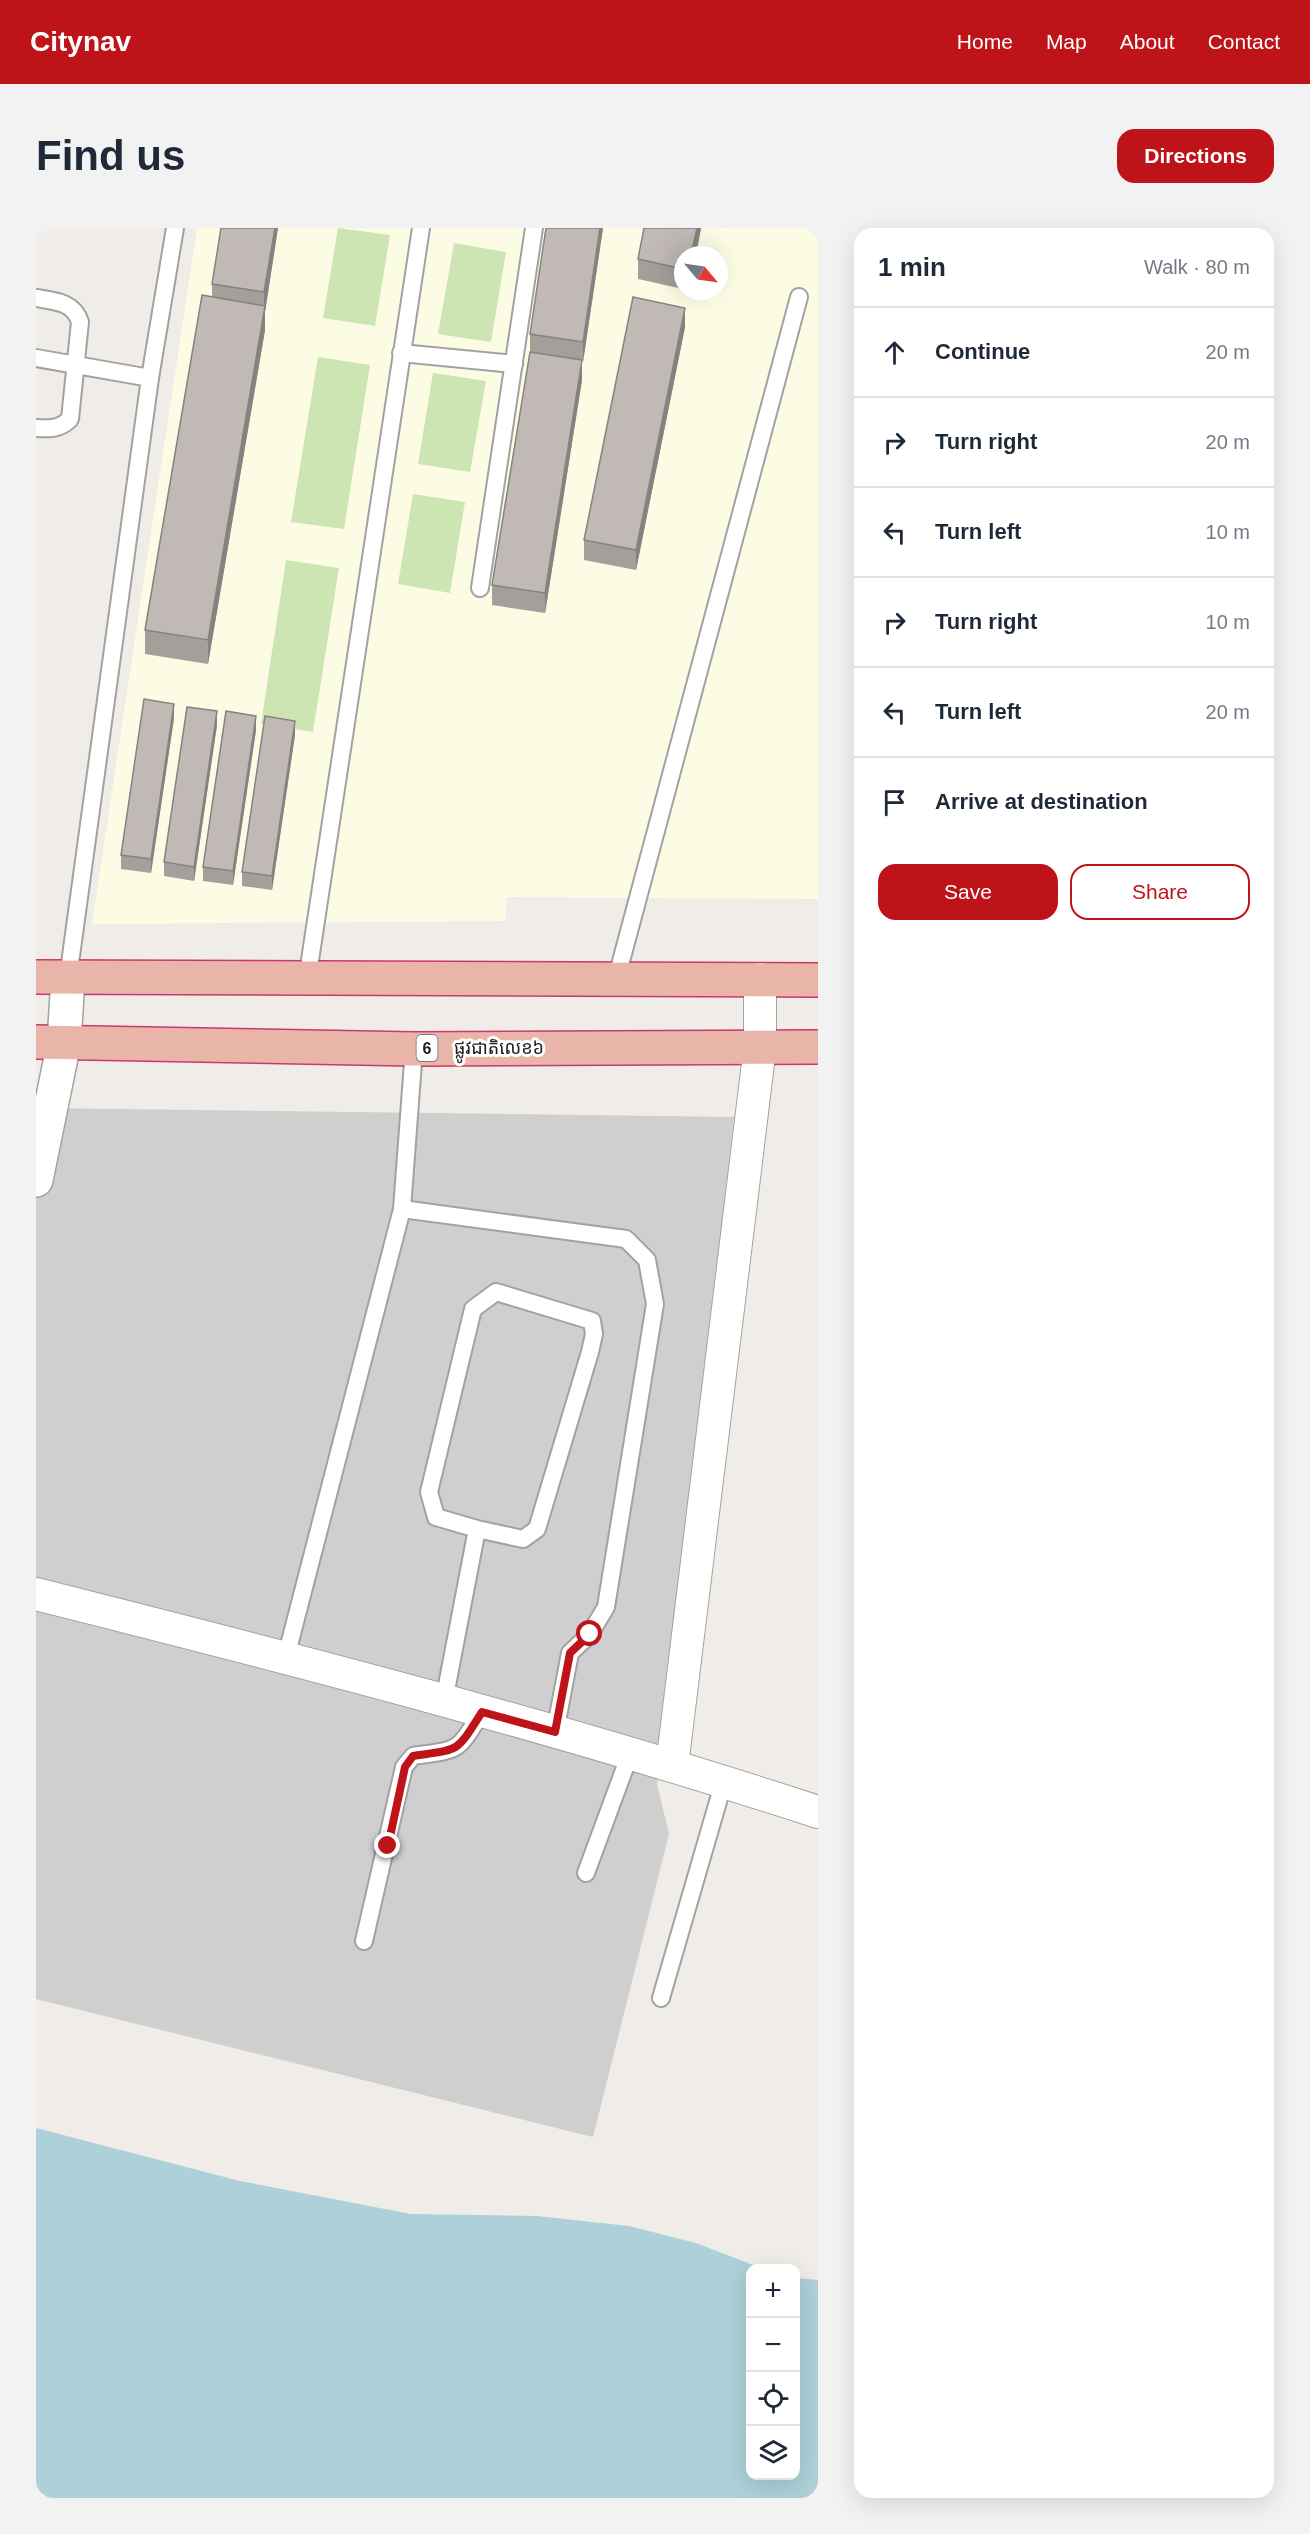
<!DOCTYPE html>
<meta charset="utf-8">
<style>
:root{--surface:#fff;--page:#f2f2f3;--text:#1f2937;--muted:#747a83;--line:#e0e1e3;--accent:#be1318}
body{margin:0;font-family:Arial,"Noto Sans Khmer",sans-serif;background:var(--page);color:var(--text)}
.controls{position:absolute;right:18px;bottom:18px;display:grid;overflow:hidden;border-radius:12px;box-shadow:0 6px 24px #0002}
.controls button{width:54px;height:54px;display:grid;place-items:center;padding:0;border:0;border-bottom:2px solid var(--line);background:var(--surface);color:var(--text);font:30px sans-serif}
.compass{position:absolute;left:638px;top:18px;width:54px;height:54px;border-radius:50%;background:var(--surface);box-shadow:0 6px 24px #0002;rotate:119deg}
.stop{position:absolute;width:18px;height:18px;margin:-14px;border:4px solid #be1318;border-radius:50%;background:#fff}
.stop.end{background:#be1318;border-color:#fff;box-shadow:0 2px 6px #0008}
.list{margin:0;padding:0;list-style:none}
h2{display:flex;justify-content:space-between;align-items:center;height:78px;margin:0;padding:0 24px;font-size:26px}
h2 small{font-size:20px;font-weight:400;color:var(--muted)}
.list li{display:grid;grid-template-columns:39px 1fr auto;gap:18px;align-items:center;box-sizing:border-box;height:90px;padding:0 24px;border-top:2px solid var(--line)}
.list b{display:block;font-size:22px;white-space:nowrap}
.list em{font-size:20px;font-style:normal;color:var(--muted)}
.actions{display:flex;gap:12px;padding:18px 24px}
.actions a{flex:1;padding:14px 0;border:2px solid var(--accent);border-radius:18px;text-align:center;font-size:21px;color:var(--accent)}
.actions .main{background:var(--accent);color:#fff}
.icon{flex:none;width:33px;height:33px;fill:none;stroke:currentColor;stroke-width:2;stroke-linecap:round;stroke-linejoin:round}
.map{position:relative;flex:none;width:782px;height:2270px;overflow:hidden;border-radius:18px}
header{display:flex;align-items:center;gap:36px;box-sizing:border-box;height:84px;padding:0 30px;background:var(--accent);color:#fff}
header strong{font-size:28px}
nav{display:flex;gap:33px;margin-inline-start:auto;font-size:21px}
.intro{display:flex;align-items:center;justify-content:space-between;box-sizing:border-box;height:144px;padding:0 36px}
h1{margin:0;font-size:42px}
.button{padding:15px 27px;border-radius:18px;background:var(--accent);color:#fff;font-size:21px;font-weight:700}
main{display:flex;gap:36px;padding:0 36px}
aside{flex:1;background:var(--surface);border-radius:18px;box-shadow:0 6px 24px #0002}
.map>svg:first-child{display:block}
</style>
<header>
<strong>Citynav</strong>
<nav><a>Home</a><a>Map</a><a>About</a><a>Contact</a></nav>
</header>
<div class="intro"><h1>Find us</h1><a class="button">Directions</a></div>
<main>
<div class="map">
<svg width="782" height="2270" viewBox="0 0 782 2270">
<rect width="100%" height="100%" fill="#f0ede8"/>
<path fill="#fcfce5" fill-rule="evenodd" d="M161,0H782V671L471,669L469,693L56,696ZM647,27H683V63H647Z"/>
<path fill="#cfcfcf" d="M6,880L698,889L621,1556L633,1606L557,1909L0,1771V907Z"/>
<g fill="#cde5b3">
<path d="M302,0L354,7L339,98L287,90Z"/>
<path d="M418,15L470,24L455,114L402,106Z"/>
<path d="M282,129L334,137L308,301L255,294Z"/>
<path d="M397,145L450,153L434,244L382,236Z"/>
<path d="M377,266L429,274L414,365L362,356Z"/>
<path d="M250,332L303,340L277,504L225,496Z"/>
</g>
<path fill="#add0d9" d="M0,1900L204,1953L375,1986L501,1988L593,1998L660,2015L725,2040H714V2248H760V2050L782,2052V2270H0Z"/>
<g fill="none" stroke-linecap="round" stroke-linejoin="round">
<g stroke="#a2a2a2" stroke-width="20">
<g id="service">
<path d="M0,70C19,73 38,74 44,94L34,191C24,201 14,201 0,200"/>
<path d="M365,125L478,136"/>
<path d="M0,130L114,150"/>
<path d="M444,360L498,0"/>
<path d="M32,750L114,150L139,0"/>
<path d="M271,752L385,0"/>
<path d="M580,752L763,69"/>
<path d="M366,981L590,1011L611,1032L619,1076L570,1379L554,1406L534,1425L519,1504"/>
<path d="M250,1429L366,981L378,821"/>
<path d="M408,1473L441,1301L400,1289L393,1264L437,1081L460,1064L556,1093L558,1106L554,1124L501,1301L487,1311L441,1301"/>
<path d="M550,1645L594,1526"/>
<path d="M328,1713L368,1539L377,1528C425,1521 420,1525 446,1484"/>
<path d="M625,1770L688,1553"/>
</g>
</g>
<g stroke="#a2a2a2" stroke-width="34">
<g id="minor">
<path d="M0,1366C262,1432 525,1500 782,1584"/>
<path d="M636,1538L724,819V751"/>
</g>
</g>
<g stroke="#a2a2a2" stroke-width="36">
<path id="tertiary" d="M0,952L28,815L32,750"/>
</g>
<g stroke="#cb386f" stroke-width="36">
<g id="trunk">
<path d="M0,749L782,752"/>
<path d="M0,814L378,821L782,819"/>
</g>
</g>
<use href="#service" stroke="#fff" stroke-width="16"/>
<use href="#minor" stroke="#fff" stroke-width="32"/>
<use href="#tertiary" stroke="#fff" stroke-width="33"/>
<use href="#trunk" stroke="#e9b5a8" stroke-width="33"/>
</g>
<g fill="#a59f9c">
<path d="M242,0L229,84V102L172,436L109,426V402L176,69V56Z"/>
<path d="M567,0L547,134L546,133V152L509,385L456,377V357L494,124V106Z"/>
<path d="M665,0L660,27H647V61L602,51V31Z"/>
<path d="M649,99L600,342L548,332V312Z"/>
<path d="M138,490L115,645L85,641V627Z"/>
<path d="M181,497L158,653L128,648V634Z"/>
<path d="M220,502L197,657L167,653V639Z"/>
<path d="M259,507L236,662L206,658V644Z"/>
</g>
<g fill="#86827f">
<path d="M239,0H242L229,84V102L172,436V412L228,78V64Z"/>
<path d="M564,0H567L547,134V114Z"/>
<path d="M661,0H665L660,27H655Z"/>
<path d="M649,80V99L600,342V322Z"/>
<path d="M546,132V152L509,385V365Z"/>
<path d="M138,476V490L115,645V631Z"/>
<path d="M181,483V497L158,653V639Z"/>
<path d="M220,488V502L197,657V643Z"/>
<path d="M259,493V507L236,662V648Z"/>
</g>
<g fill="#c0b9b5" stroke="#86827f" stroke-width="1.5">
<path d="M185,0H239L228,64L176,56Z"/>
<path d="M510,0H564L547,114L494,106Z"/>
<path d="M608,0H661L655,27H647V41L602,31Z"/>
<path d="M166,67L229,78L172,412L109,402Z"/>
<path d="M597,69L649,80L600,322L548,312Z"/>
<path d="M494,124L546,132L509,365L456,357Z"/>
<path d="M108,471L138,476L115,631L85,627Z"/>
<path d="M151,479L181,483L158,639L128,634Z"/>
<path d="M190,483L220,488L197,643L167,639Z"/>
<path d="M229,488L259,493L236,648L206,644Z"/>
</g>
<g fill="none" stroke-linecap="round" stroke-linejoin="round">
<path stroke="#be1318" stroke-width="8" d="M352,1618L369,1539L377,1528C425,1521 420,1525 446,1484L519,1504L534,1425L554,1406"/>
</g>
<g text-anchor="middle" stroke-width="6" stroke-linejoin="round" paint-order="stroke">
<rect fill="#fff" stroke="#646464" stroke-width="1.5" x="380.5" y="807" width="21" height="26" rx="4.5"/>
<g font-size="16" font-weight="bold" fill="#212121">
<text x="391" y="826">6</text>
</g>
<g font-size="18" fill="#212121" stroke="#fff">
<text x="463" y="826">ផ្លូវជាតិលេខ៦</text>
</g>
</g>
</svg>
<div class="controls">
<button>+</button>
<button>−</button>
<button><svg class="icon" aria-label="locate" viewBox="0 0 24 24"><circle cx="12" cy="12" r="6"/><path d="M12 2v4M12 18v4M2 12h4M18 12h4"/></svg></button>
<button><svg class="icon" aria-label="layers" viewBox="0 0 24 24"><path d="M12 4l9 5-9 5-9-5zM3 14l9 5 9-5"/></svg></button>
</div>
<svg class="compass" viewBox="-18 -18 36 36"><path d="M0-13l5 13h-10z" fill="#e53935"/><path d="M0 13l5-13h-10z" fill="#747a83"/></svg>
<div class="stop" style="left:554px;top:1406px"></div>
<div class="stop end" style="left:352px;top:1618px"></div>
</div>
<aside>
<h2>1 min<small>Walk · 80 m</small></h2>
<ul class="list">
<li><svg class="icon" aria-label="ahead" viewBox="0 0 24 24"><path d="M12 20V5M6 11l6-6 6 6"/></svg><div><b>Continue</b></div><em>20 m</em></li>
<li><svg class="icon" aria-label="right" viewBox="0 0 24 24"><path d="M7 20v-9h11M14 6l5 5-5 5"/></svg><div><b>Turn right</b></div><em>20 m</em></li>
<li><svg class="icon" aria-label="left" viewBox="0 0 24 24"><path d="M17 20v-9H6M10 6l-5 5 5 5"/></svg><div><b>Turn left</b></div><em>10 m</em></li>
<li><svg class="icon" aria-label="right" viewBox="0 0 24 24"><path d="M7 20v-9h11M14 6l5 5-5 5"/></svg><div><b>Turn right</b></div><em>10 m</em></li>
<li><svg class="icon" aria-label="left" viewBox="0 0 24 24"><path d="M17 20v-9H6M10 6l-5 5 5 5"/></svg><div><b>Turn left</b></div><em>20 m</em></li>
<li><svg class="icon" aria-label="arrive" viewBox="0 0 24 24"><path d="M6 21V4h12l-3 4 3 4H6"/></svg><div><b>Arrive at destination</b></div></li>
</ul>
<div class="actions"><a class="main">Save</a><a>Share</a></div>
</aside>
</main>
